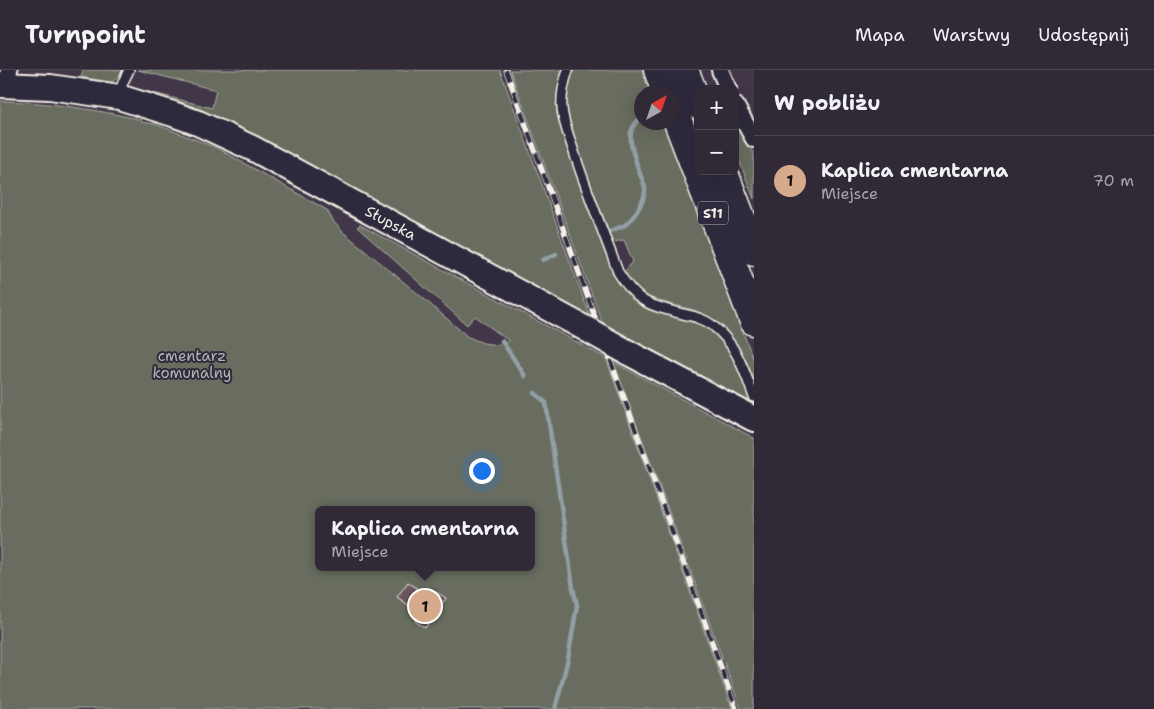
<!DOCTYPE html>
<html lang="pl">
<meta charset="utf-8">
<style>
:root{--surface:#322936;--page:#3a313e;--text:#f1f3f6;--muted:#a8a6ad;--line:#4d4551;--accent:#d6ab8b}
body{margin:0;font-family:"Shantell Sans",sans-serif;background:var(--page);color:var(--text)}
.controls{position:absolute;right:15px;top:15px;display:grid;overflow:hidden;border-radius:8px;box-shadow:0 5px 20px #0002}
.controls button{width:45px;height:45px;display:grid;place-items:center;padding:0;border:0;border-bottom:1px solid var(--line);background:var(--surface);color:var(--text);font:25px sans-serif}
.compass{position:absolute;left:634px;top:15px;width:45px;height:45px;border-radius:50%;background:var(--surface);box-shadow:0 5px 20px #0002;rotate:40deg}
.you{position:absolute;left:481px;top:400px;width:18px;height:18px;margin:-12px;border:4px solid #fff;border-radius:50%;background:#1a73e8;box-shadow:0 0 0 8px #1a73e833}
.badge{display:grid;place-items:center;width:32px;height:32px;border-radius:50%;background:var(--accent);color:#111;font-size:16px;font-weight:700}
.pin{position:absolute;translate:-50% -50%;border:2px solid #fff;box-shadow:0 1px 5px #0006}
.popup{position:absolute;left:315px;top:436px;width:220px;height:65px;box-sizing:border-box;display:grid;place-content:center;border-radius:8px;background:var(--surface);filter:drop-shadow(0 1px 4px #0005);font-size:16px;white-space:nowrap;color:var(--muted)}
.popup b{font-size:19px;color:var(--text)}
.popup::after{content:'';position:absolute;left:50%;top:100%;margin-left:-10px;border:10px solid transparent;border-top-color:var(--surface)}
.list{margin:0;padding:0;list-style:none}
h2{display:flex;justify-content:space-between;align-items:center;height:65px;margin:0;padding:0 20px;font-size:21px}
h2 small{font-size:16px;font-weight:400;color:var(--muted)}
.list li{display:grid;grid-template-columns:32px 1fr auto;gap:15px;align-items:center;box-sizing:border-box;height:90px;padding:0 20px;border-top:1px solid var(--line)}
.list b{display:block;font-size:19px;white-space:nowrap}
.list p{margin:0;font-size:16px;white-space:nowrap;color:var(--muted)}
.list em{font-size:16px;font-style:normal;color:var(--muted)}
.map{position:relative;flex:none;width:754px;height:639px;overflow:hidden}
header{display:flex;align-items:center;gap:30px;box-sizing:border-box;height:70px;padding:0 25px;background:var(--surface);border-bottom:1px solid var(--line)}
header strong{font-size:24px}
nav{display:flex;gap:28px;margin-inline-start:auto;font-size:18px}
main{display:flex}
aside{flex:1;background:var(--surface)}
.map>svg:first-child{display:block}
</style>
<header>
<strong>Turnpoint</strong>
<nav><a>Mapa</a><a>Warstwy</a><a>Udostępnij</a></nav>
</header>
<main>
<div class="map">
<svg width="754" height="639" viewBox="0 0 754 639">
<rect width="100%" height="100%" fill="#423748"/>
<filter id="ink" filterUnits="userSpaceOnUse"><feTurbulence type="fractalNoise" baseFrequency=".02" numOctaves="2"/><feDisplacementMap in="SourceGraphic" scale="10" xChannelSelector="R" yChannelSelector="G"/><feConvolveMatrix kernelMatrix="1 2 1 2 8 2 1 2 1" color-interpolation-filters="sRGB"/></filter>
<g filter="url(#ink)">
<g fill="#676d60" stroke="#aeafa4" fill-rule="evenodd">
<path d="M83,0H122C119,6 117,10 111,12L81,7Z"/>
<path d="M138,0H500L591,249L131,20L130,17L212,38L216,20Z"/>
<path d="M510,0H563C560,15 556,28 557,44L616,208C638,243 658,239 693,252C703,255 712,259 719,267C737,285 744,312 751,335L603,255Z"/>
<path d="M573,0H643L652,22H642V52L663,53L754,291V311C746,288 738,272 720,256C712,250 706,245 697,241C665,231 644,234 624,202L633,192L624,170L613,172L584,97L568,47L566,25Z"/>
<path d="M0,31C49,32 94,39 142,50L141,52L155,54L217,78L327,140L333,151L343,162L423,228L468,267L483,273L498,275L509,271L475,246L467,255L357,157L360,155L606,288L732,639H0ZM319,440H531V497H319Z"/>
<path d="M735,51L754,84V129L735,80Z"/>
<path d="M613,292L754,368V639H741L654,401Z"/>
</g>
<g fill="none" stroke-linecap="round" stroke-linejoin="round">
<g stroke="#929fa5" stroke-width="4.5">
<path d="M610,161C615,159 621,157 625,155C633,149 644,132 645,122C646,116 642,109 640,104C636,91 629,76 631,62C632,57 637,50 642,47"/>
<path d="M543,190L556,184"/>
<path d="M502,271L525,306"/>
<path d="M535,323L546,333L573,518L577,535L568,589L555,639"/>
</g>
</g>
<path fill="#6d5560" stroke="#f4f1e8" d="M408,512L432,529L436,522L446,528L425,558L415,551L421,544L397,527Z"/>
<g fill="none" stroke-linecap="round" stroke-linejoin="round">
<g stroke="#f4f1e8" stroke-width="12">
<g id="service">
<path d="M568,0C564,12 561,25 562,38C563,52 569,66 573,79C586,120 603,161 618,202C638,234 649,235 683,244C693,246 704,249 712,255C736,273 744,300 754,327"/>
<path d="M119,27L123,12L129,0"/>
</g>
</g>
<g stroke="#f4f1e8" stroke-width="20">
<g id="minor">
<path d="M720,0L728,19"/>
<path d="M7,15L9,0"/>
<path d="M735,35L754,69"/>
</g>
</g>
<g stroke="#f4f1e8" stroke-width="28">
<g id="secondary">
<path id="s1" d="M0,15L50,17L119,27L173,44L198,53L254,79L588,260"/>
<path d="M627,282L754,349"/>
</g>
</g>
<g stroke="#f4f1e8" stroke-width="31">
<g id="motorway">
<path d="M658,0L666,22"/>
<path d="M684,0L698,35"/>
<path d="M672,36L754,251"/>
<path d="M723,101L754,181"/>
</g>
</g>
<use href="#service" stroke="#2f2a3d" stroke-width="9"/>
<use href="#minor" stroke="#2f2a3d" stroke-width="16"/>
<use href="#secondary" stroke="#2f2a3d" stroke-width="24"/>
<use href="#motorway" stroke="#2f2a3d" stroke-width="28"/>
<g stroke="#f4f1e8" stroke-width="5.5">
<path id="rail" d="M506,0L736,639"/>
</g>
<use href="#rail" stroke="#2f2a3d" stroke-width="4" stroke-dasharray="11" stroke-linecap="butt"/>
<g stroke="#f4f1e8" stroke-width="28" stroke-linecap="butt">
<path id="secondary-bridge" d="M588,260L627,282"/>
</g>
<use href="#secondary-bridge" stroke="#2f2a3d" stroke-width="24"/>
</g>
</g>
<g text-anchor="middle" stroke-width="4" stroke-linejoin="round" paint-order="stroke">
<rect fill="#2f2a3d" stroke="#b9b5b5" stroke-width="1" x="698" y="131.5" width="30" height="23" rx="4"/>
<g font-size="14" font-weight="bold" fill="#f4f1e8">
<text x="713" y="148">S11</text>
</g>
<g font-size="15" fill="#f4f1e8" stroke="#2f2a3d">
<text dy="5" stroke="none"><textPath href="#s1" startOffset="420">Słupska</textPath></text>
</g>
<g font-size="15" fill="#b5b6ab" stroke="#2f2a3d">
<text x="192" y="291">cmentarz<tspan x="192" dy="17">komunalny</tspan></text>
</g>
</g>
</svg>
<div class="controls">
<button>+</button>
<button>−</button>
</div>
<svg class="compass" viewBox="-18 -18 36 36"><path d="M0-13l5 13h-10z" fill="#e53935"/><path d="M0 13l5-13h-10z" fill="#a8a6ad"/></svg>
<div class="you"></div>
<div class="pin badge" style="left:425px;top:536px">1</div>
<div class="popup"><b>Kaplica cmentarna</b>Miejsce</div>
</div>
<aside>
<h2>W pobliżu<small></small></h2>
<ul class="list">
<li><span class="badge">1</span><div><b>Kaplica cmentarna</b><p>Miejsce</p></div><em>70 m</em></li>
</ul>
</aside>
</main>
